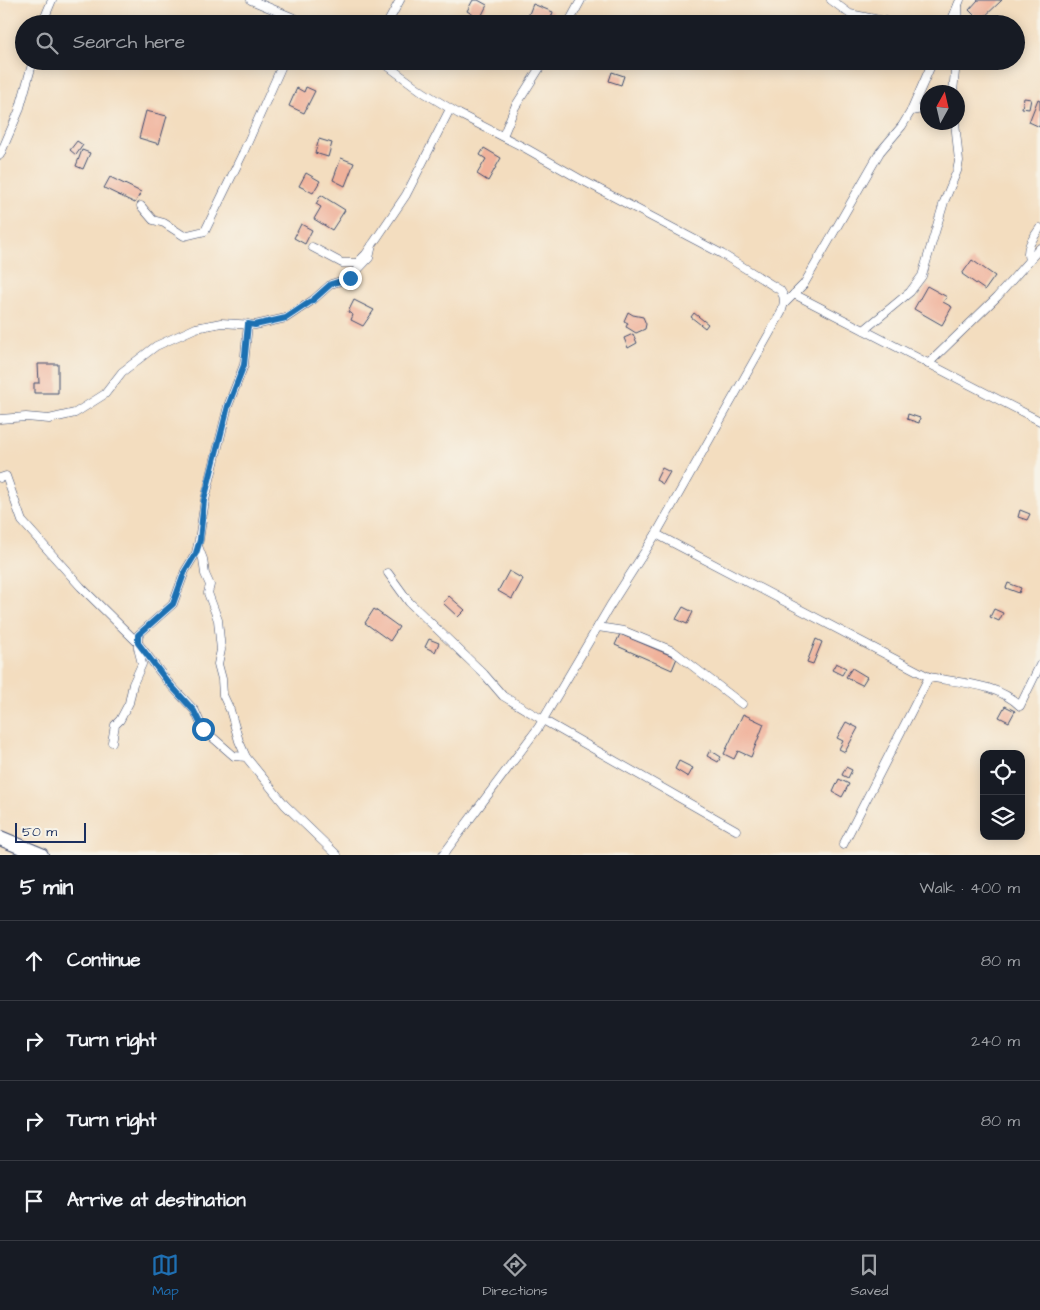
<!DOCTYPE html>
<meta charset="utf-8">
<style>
:root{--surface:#171b24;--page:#242831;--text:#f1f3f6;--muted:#9ea1a6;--line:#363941;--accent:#1f6fb2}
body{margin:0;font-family:"Architects Daughter",sans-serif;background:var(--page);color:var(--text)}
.controls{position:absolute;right:15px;bottom:15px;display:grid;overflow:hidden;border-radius:10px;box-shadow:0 2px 12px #0003}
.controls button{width:45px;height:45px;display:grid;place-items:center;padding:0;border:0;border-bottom:1px solid var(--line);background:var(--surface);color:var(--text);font:25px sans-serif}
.compass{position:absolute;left:920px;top:85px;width:45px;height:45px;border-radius:50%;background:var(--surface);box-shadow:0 2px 12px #0003;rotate:8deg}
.scale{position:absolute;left:15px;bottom:12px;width:71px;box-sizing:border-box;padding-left:5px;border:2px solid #1b2f5e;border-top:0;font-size:14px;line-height:18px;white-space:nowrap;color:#1b2f5e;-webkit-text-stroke:4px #f7f3e8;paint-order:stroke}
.stop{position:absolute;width:15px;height:15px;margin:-11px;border:4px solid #1f6fb2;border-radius:50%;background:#fff}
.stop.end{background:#1f6fb2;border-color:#fff;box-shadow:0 1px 5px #0008}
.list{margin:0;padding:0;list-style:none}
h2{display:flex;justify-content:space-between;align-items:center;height:65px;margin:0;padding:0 20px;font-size:21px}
h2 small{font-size:16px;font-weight:400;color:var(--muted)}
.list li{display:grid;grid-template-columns:32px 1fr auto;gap:15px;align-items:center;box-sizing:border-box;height:80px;padding:0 20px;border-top:1px solid var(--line)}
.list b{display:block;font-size:19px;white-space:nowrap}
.list em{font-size:16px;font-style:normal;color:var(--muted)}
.icon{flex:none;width:28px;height:28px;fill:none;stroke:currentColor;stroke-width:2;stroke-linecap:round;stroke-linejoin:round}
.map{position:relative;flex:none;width:1040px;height:855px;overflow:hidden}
.search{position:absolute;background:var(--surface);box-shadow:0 2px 12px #0003;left:15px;right:15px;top:15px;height:55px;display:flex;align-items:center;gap:12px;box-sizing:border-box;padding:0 18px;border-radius:28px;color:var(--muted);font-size:19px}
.sheet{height:385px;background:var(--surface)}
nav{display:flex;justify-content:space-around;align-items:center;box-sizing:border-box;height:70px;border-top:1px solid var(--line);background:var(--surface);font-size:14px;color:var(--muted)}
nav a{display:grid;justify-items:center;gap:2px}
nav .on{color:var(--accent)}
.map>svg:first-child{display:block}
</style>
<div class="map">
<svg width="1040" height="855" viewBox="0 0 1040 855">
<rect width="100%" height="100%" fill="#f7f3e8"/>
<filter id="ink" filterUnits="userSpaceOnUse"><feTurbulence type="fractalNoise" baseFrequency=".02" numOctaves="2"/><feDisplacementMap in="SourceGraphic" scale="10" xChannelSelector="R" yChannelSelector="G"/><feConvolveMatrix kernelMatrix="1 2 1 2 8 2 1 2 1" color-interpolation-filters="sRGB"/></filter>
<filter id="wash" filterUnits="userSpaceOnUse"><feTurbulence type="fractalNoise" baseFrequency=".0096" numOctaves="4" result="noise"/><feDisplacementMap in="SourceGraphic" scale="20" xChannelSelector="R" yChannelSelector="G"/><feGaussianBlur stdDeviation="1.12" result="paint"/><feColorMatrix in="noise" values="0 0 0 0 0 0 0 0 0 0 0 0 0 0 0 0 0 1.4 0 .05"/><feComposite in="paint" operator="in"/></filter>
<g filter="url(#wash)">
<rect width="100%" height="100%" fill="#f3ddbf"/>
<g id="blocks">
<g fill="#f0b29b">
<path d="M473,0H478L487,5L480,19L467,11Z"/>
<path d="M978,0H1002L980,21L969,10Z"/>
<path d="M533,4L553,12L549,24H525Z"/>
<path d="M612,72L624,76L621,85L609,81Z"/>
<path d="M306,87L315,91L304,113L289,106L297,88L304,92Z"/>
<path d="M1024,98L1031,99L1029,109L1022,108Z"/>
<path d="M1038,99L1040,100V127L1029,122Z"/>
<path d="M146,111L167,116L159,144L139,138Z"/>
<path d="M319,139L332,143L328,157L315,153Z"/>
<path d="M77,141L83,145L76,155L70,150Z"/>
<path d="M484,148L501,158L488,181L477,174L486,159L480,155Z"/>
<path d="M82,150L90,153L83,169L76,166Z"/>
<path d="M341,158L354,163L345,186L333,180Z"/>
<path d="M306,173L320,181L313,193L299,186Z"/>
<path d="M110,177L141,192L135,203L104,188Z"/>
<path d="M321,195L345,210L332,230L314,219L321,207L316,204Z"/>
<path d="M301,224L312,230L305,244L294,238Z"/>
<path d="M972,260L995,276L985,290L962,274Z"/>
<path d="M927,286L947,297L943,302L952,307L942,325L914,309Z"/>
<path d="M354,300L374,310L363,326L351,320L353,315L348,312Z"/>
<path d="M628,312L633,315L643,317L646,324L645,329L636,333L628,328L626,327L628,323L624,321Z"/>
<path d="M694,313L708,324L705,328L691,317Z"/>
<path d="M633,334L637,343L628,348L624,338Z"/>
<path d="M38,364H58V393H34V383H39Z"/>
<path d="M908,414L920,418L919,423L907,419Z"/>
<path d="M662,468L670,472L663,484L656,480Z"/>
<path d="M1020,510L1030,514L1027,520L1018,517Z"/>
<path d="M509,571L523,579L512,599L498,591Z"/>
<path d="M1008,583L1021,588L1019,593L1006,588Z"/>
<path d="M449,596L465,610L458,617L443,603Z"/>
<path d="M683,607L693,612L687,624L676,619Z"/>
<path d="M374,609L399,627L390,641L365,623Z"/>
<path d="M994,609L1003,613L999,621L990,617Z"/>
<path d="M620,634L677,658L672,670L615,645Z"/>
<path d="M429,639L439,643L435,652L425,647Z"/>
<path d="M816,639L822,642L813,664L807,662Z"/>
<path d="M836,663L846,668L842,675L832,670Z"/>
<path d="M852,668L867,677L862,685L846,677Z"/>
<path d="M1005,706L1015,711L1009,722L999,717Z"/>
<path d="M743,714L764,724L751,757L738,751L734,759L724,754Z"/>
<path d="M846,722L858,728L845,752L839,749L843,741L837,738Z"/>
<path d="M710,750L721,757L718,762L707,756Z"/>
<path d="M679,761L693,768L688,777L675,769Z"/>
<path d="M846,767L852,770L848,778L842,775Z"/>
<path d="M839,779L849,784L842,797L833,792Z"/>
</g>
</g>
</g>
<g filter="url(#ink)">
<use href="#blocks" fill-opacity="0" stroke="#3b496d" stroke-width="1"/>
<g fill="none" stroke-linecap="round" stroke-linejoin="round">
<g stroke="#3b496d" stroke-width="9">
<g id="minor">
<path d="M251,0L308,24"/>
<path d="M831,0L850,14L899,24"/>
<path d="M958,6L959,24"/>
<path d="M42,24L52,0"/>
<path d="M387,24L400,0"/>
<path d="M568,24L581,0"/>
<path d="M950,24L960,0"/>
<path d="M381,61L423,92L459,114L527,149L578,178L722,254L780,290C786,298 784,304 781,313L656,534L610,606L538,728L443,855"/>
<path d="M953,92L956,61"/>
<path d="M911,111L928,108"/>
<path d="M503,136L515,107L544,61"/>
<path d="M0,155L19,111L33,61"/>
<path d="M141,206L153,220L164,223L184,236L205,231L243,153L284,61"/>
<path d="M312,247L342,263H357L366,254L406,195L450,109"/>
<path d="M1029,260C1025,248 1033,238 1040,228"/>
<path d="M794,294L1040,421"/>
<path d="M785,303L804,284L880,152L902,126L911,111L933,61"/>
<path d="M864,330L910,292L922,276L944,202L957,171L959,161L955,122"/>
<path d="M928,364L997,297L1040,248"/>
<path d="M0,419L26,417L49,419L75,413L105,394L122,372L156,346L196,328L221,323L255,325L286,318L313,300L331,284L350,278L369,258L372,245"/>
<path d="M0,478L6,476L22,521L81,587L138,643L167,681L195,711L203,729L234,756L246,757L285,805L337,855"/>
<path d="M656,534L929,677L843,845"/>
<path d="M198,546L203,559L205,574L210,585L208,593L218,620L221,650L218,664L222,679L223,695L230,710L239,741L246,757"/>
<path d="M388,573L409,602L484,674L503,696L543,720L736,830"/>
<path d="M598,627L624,631L673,651L742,704"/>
<path d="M929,677C959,683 997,683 1020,706L1040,665"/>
<path d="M112,742L115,725L120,720L129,703L133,684L142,664L138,648V635L173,604L185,571L196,553L199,540L205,500L228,406L244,365L248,324"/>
</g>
</g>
<g stroke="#3b496d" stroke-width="16">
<path id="trunk" d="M0,838L41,855"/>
</g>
<use href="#minor" stroke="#fff" stroke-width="8"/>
<use href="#trunk" stroke="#fff" stroke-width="14"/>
</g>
</g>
<g fill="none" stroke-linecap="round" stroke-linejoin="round" filter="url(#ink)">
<path stroke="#1f6fb2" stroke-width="6" d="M203,729L194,711L167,681L138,643V635L173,604L185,571L196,553L200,540L204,500L228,406L244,365L248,324L255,325L286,318L313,300L331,284L350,278"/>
</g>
</svg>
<div class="controls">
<button><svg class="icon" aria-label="locate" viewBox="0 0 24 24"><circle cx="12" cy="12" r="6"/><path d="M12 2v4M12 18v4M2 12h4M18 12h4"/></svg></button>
<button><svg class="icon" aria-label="layers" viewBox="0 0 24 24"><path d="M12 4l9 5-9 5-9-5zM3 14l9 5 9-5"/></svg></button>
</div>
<svg class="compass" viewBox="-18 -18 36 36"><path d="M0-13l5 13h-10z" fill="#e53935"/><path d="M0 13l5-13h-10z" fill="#9ea1a6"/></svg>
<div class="scale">50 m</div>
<div class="stop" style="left:203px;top:729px"></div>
<div class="stop end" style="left:350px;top:278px"></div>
<div class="search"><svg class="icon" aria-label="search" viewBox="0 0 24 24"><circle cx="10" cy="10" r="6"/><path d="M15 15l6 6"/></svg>Search here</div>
</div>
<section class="sheet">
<h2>5 min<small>Walk · 400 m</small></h2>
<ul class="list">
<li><svg class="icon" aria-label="ahead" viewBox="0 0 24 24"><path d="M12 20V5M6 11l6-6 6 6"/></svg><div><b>Continue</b></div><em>80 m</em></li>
<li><svg class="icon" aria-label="right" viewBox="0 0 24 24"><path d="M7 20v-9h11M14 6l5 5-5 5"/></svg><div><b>Turn right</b></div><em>240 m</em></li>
<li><svg class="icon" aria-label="right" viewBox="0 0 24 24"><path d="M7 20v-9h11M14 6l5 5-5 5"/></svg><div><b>Turn right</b></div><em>80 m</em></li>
<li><svg class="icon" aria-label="arrive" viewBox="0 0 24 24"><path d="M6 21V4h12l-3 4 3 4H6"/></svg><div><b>Arrive at destination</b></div></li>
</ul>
</section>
<nav>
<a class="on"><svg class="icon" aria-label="map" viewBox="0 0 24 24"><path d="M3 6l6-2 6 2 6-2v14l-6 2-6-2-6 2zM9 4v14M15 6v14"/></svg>Map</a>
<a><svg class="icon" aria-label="directions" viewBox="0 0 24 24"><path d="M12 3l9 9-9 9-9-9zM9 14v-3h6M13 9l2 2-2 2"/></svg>Directions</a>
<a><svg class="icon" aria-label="saved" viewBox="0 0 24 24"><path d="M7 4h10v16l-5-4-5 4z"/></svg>Saved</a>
</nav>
